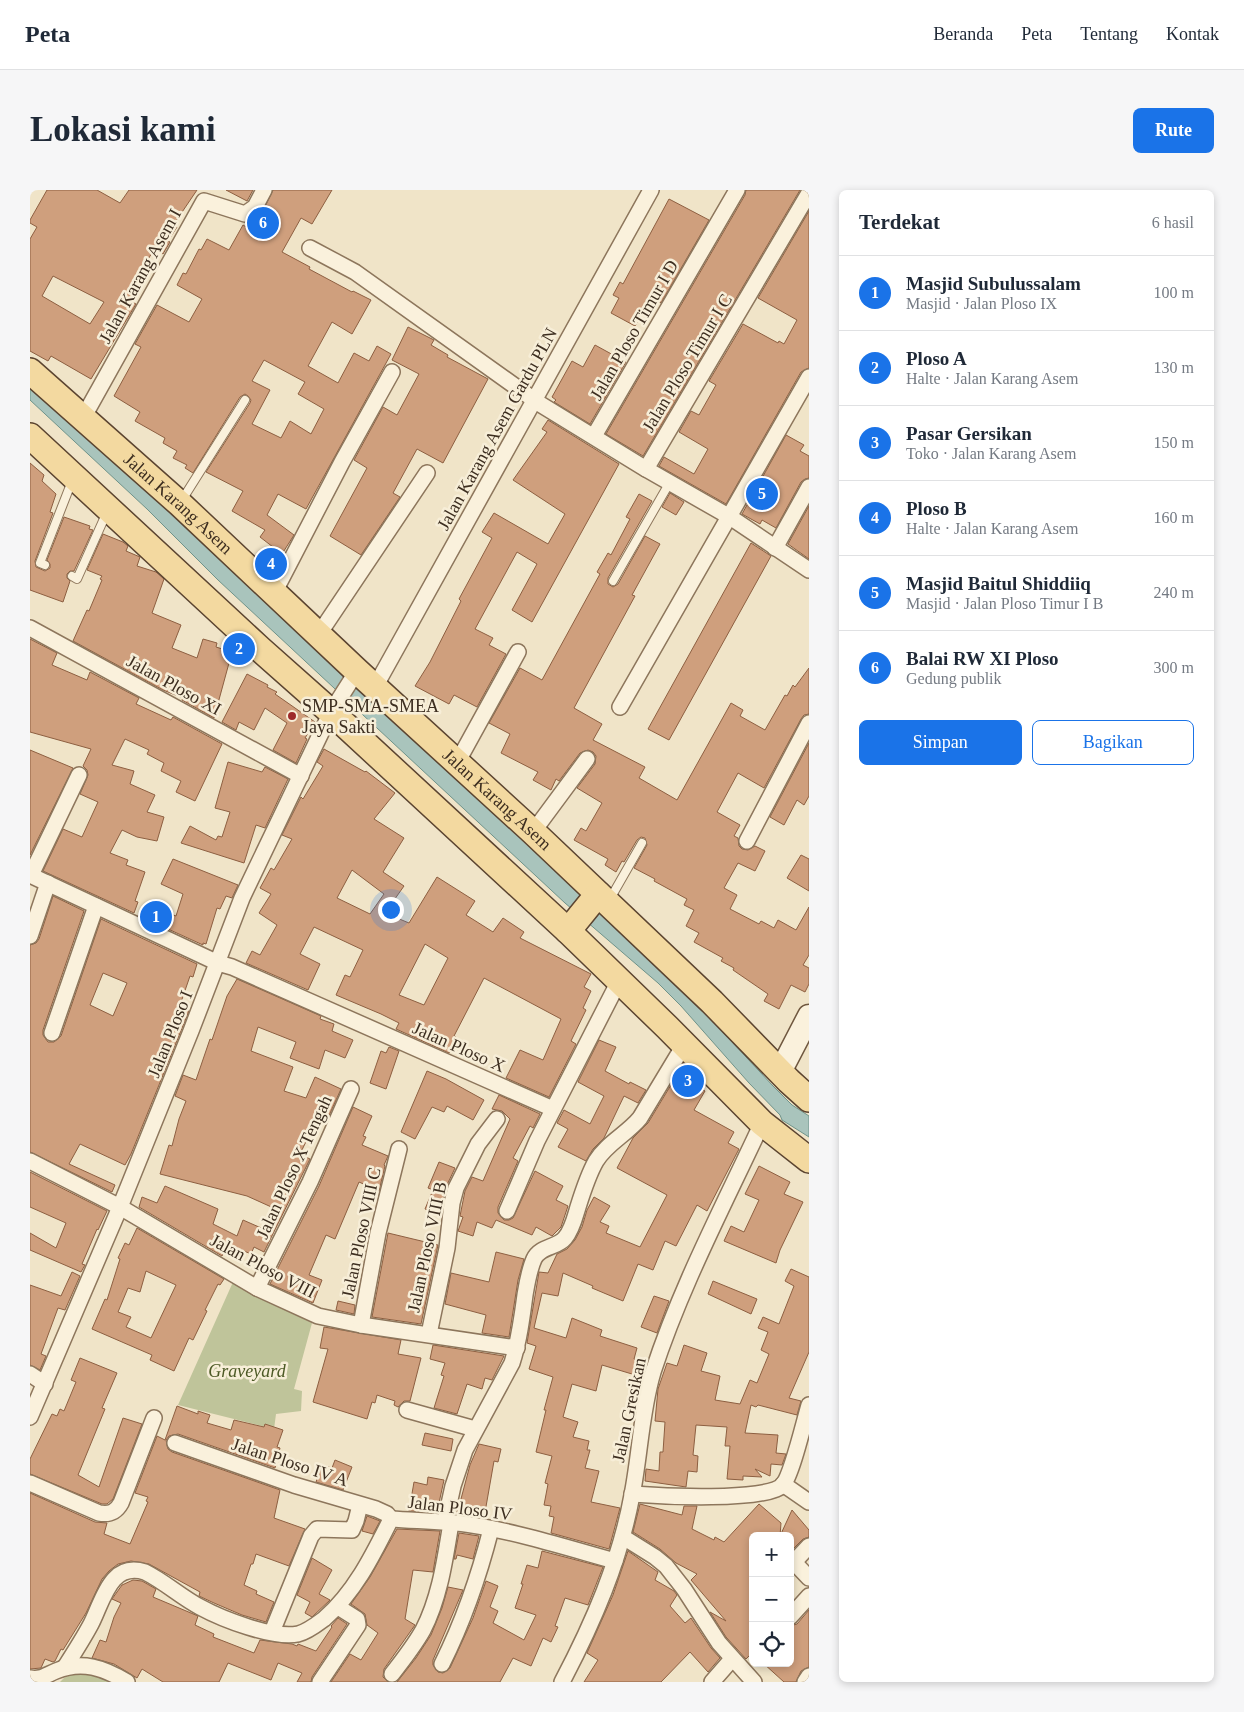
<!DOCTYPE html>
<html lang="id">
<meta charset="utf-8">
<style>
:root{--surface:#fff;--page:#f6f6f7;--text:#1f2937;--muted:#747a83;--line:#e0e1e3;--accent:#1a73e8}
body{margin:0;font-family:Georgia,serif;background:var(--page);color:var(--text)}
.controls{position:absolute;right:15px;bottom:15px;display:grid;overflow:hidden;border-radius:8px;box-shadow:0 2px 8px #0003}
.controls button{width:45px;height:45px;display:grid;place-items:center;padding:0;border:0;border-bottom:1px solid var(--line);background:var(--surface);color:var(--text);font:25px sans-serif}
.you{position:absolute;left:360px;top:719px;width:18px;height:18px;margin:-12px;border:4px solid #fff;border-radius:50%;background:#1a73e8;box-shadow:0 0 0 8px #1a73e833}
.badge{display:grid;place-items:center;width:32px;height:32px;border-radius:50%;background:var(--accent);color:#fff;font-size:16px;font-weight:700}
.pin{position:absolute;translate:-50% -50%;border:2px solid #fff;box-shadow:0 1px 5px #0006}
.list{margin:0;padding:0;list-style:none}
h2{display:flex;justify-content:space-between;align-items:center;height:65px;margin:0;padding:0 20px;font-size:21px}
h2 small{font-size:16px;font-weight:400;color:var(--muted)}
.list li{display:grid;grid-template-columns:32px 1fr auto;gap:15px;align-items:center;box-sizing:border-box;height:75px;padding:0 20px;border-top:1px solid var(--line)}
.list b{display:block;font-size:19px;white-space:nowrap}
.list p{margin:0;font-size:16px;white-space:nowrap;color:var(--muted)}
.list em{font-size:16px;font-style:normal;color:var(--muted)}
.actions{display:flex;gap:10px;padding:15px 20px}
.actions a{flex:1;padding:11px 0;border:1px solid var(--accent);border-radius:8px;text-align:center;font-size:18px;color:var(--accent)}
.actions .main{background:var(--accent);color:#fff}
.icon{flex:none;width:28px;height:28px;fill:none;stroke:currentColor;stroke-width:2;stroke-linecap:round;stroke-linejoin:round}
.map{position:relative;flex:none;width:779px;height:1492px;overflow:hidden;border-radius:8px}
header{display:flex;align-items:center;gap:30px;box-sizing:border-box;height:70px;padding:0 25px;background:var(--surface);border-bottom:1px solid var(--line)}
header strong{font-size:24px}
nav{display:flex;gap:28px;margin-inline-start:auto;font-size:18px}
.intro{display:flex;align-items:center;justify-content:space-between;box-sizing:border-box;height:120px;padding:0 30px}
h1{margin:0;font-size:35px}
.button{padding:12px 22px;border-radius:8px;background:var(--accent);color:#fff;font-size:18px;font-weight:700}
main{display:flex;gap:30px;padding:0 30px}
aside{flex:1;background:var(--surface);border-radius:8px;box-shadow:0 2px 8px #0003}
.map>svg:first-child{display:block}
</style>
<header>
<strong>Peta</strong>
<nav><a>Beranda</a><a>Peta</a><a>Tentang</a><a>Kontak</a></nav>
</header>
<div class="intro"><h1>Lokasi kami</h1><a class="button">Rute</a></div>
<main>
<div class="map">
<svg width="779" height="1492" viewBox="0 0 779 1492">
<rect width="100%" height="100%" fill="#f0e4c8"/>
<g fill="#bfc49a">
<path d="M203,1092L282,1133L264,1199L272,1201L271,1221L246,1224L244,1239L148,1215Z"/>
<path d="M50,1481L86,1492H30L34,1488Z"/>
</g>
<path fill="#a9c4bc" stroke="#6f938a" d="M0,194L373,533L649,795L743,896L762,915L779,926V947L752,930L750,925L719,893L651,816L628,793L535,713L188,390L117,319L0,210Z"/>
<g fill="#cf9f7d" stroke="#8d5f41" fill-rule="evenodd">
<path d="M17,0H67L90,13L99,0H167L144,34L147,37L138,51L140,52L133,64L125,58L112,79L115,81L104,100L105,101L100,111L106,114L61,189L21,166L18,171L0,161V49L7,37L0,33V30ZM23,86L74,112L60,134L12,106Z"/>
<path d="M196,0H223L217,11Z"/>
<path d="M243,0H302L282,34L271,28L252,62L280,77L279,79L322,102L323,101L341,110L322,144L302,132L278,176L308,193L324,163L339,171L347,156L361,164L276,319L248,304L237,325L264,345L252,364L230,347L235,340L202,321L213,301L176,282L220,213L221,210L218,206L215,204L210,207L163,283L155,278L157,275L143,268L147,261L133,253L135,248L105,231L110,222L84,206L111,157L105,154L127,115L159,132L172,109L147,95L153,83L156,84L169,59L171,60L177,49L199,60L213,35L223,41ZM234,170L275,192L268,204L294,219L281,244L260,231L251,248L222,234L240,200L222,191Z"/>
<path d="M716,0H770L613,266L576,244L715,5Z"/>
<path d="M639,9L679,30L631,113L621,107L605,136L581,123L589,108L583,105L590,92L593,94Z"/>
<path d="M779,21V178L771,182L696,314L629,276L634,267L664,284L678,259L649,242L661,221L669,225L686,195L679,191L713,134L748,153L749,151L754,154L767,130L728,108Z"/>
<path d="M378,137L404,150L401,155L418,165L417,167L458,189L413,273L387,259L363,303L370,307L331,365L300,346L337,278L324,270L353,217L367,225L389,184L362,170Z"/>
<path d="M565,155L596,172L560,234L524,212L526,210L522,207L542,171L553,177Z"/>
<path d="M518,230L589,274L502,432L482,420L507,374L487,362L445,439L463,448L459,455L476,464L447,517L424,505L419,514L385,496L400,472L431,411L429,409L462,348L452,342L464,323L518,354L535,324L483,290L517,242L512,239Z"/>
<path d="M756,245L774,255L770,261L779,266V288L775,289L771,292L746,338L732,330L730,334L712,324Z"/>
<path d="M0,273L14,285L12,291L26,304L20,322L23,323L5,371L6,377L15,381L20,378V374L17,370L34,327L60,336L59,339L63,340L44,381H40L37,384V388L40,391L33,412L0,400Z"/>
<path d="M640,303L654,312L646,325L632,317Z"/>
<path d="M609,304L622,311L578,388V394L583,397L588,394L615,346L630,354L602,405L605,406L544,518L572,534L563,550L615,577L609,588L647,610L701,513L713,520L710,526L735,540L755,505L757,506L763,495L765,497L779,478V524L774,525L771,529L734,598L708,583L687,622L710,635L704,646L708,648L709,656L712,659L718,660L725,656L735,661L725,681L708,673L694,698L707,705L700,719L729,734L731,731L744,738L748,730L766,740L779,717V765L773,775L779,778V794L775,802L761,795L749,819L734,811L738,804L703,780L704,778L691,771L693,768L664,752L669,743L656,736L664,720L654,715L657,709L624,691L625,689L604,678L617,655L615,648L611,647L607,650L594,672L592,671L586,682L575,675L578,669L544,650L551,638L556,641L572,613L547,598L565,574L566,566L563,562L558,560L550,563L529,591L526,589L521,600L503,590L508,582L471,563L480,544L459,533L490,478L512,490L570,384L567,382L578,363L581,365L600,329L596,327Z"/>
<path d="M779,316V369L758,354Z"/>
<path d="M73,344L93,352L98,356L96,361L110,367L107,376L126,382L134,389L122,423L151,435L142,458L167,468L173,449L187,453L186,457L202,462L184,528L152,510L153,508L133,500L43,451L57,420L59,421L72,390L70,389L72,386L57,380Z"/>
<path d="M721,353L741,366L639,550L618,539Z"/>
<path d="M0,449L27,463L22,475L57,490L60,482L109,508L106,514L141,530L143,527L192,554L165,611L146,602L151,591L131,581L134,573L117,564L119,560L95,549L82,575L104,581L100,594L125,605L117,622L134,627L127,651L107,647L92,640L80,663L98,670L96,675L115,682L105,711L108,712L104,723L13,681L33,639L52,647L68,612L50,604L58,585L57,580L53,576L61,559L0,542Z"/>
<path d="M217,484L238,495L237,497L247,502L245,504L285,532L275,548L277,549L266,573L243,560L257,533L235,518L224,540L209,532L206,540L192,532Z"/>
<path d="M779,553V606L774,615L767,610L754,635L740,627Z"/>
<path d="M294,559L335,582L336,581L365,603L344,629L374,648L353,682L374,696L355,723L379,733L407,687L445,711L436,725L463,742L473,728L494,742L490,748L561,784L554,797L561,801L553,818L556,820L541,851L546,854L519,907L476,888L490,860L513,870L531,829L454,788L424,846L426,847L419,863L366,839L369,833L351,824L306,805L315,785L320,787L333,760L284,737L270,764L290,774L278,800L216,773L222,761L230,765L247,735L229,723L241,704L230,698L241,678L244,680L262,649L252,645L271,607L273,609L293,576L287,572ZM322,680L354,704L340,724L307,708ZM395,754L418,768L394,815L369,805Z"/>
<path d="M0,560L43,578L0,665Z"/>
<path d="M198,572L232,582L235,577L258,589L235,638L226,635L214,673L151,653L160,636L186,650L188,646L192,647L200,622L185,618Z"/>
<path d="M771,665L779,669V701L757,688Z"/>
<path d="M143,669L208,695L202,708L196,706L190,719L187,718L176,754L173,753V755L114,728L119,716L146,726L153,704L131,694Z"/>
<path d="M23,706L54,721L13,840V845L18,852H24L31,846L71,729L167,774L163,787L160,786L149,818L159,821L101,964L95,975L50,954L39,974L85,995L82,1002L0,962V755L6,753L9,749ZM73,783L97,793L83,826L60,815Z"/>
<path d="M207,789L291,826L290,829L304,834L302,841L323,850L315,868L295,860L289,879L260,868L266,852L228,837L221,861L263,877L254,901L276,908L285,887L311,899L297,930L288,927L270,964L280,969L234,1062L224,1057L221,1064L198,1054L192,1066L109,1017L112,1007L127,1013L135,996L188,1019L183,1034L207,1046L213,1030L238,1041L248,1020L217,1006L130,984L139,955L142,956L149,929L156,911L145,906L153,885L166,890L180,849L182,850L197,806Z"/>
<path d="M569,850L586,857L575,881L599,894L600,892L616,900L608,913L594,906L574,948L563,959L556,971L528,957L538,939L527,933L534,920L560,934L574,906L548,892Z"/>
<path d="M359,857L369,861L356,899L340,893L351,861L356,863Z"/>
<path d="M650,880L660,886L657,890L675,901L664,920L704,942L698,953L709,959L677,1021L667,1015L646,1056L635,1051L623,1080L608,1074L593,1111L562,1098L563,1096L533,1083L528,1106L512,1103L504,1138L536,1148L542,1128L572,1140L570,1146L607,1158L604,1169L616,1173L612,1187L572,1175L566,1201L542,1194L533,1227L548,1232L543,1247L559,1251L557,1260H560L555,1278L569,1281L561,1312L590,1318L579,1359L521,1343L524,1327L519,1326L521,1316L514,1315L518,1294L515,1293L522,1266L506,1262L516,1220H514L523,1187L499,1179L506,1156L497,1153L509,1082L518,1083L527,1064L537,1059L545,1050L552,1037L557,1020L564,1007L580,1016L570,1032L579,1036L576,1043L610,1057L637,1005L587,978L603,948L618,933Z"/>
<path d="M397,881L416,889L454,910L443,930L417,916L414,922L402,917L385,949L371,942Z"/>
<path d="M469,905L510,924L503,938L500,936L483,968L488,971L468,1017V1023L474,1030H479L483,1028L505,981L533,996L526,1010L538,1016L531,1037L522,1046L506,1037L502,1045L466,1030L462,1038L447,1032L443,1046L428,1041L433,1027L430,1026L435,1001L442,987L453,991L480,929L472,921L462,919Z"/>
<path d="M323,917L342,926L333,946L336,947L332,955L358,966L354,975L355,976L349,1001L329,992L305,1049L296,1045L279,1085L292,1090L283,1113L240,1094L289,996Z"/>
<path d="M409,972L425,978L417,995L409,1024L395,1019L403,1000L398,998Z"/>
<path d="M729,976L760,992L754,1004L773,1012L750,1060L746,1073L694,1051L701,1036L714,1042L729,1010L715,1004Z"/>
<path d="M0,982L77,1021L68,1040L67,1039L52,1074L55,1075L51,1082L0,1060V1043L26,1058L36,1033L0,1017Z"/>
<path d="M107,1038L194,1089L190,1095L188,1094L175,1120L177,1121L163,1150L159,1148L144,1181L120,1170L122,1165L62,1139L75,1109L77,1110L90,1069L88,1068L95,1053L99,1055ZM116,1081L146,1095L121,1148L96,1137L101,1127L88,1122L98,1098L110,1102Z"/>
<path d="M358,1043L408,1055L391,1134L342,1127Z"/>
<path d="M466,1062L494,1069L488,1090L479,1147L452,1143L456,1125L415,1114L421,1083L459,1092Z"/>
<path d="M761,1079L779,1087V1162L759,1208L771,1211L767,1225L728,1215L726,1217L721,1215L715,1243L748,1245L746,1263L756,1264L752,1275L741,1274L740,1286L725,1279L732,1287L713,1286V1290L697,1289L700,1256H695L697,1237L666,1235L663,1265L668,1266L667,1282L658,1281L656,1297L615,1291L616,1279L629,1281L630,1262H633L635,1232L625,1231L628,1199L637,1173L647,1176L654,1155L677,1163L671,1181L690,1186L685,1210L710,1214L720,1190L727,1193L739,1164L731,1160L738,1142L728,1138L733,1127L749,1134L764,1096L755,1091Z"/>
<path d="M42,1082L50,1086L35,1120L28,1118L11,1164L16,1166L10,1180L0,1175V1095L31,1106Z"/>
<path d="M683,1091L727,1109L721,1124L678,1104Z"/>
<path d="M624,1106L639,1111L627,1143L611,1137Z"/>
<path d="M308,1111L325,1115L324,1124L306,1120Z"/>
<path d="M294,1137L371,1150L368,1164L391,1168L380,1211H374L368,1217L364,1215L365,1211L347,1205L345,1213L342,1212L337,1229L283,1212L298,1159L290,1158Z"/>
<path d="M403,1155L474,1166L462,1190L455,1188L452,1199L437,1194L427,1224L404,1218L414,1186L411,1185L415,1173L400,1169Z"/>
<path d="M50,1168L87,1183L72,1218L75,1219L48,1285L69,1297L93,1228L112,1234L83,1309L77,1314H72L0,1284V1269L22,1224L27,1226L30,1219L34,1221L46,1192L41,1190Z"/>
<path d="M147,1216L168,1224V1221L180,1225L177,1233L201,1240L204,1230L234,1237L235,1234L253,1240L247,1257L250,1258L245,1278L148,1244L139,1246L136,1250L138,1259L142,1262L250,1300L244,1328L275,1339L259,1376L226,1364L223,1374H221L214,1395L227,1401L226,1404L244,1412L236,1432L212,1425L184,1413L169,1406L170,1402L119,1374L101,1371L88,1374L79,1381L72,1389L56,1423L33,1460L31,1459L25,1471L23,1472L15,1469L11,1478L0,1479V1303L65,1332L77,1333L74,1344L100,1354L118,1312L116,1311L118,1307L105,1303L127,1246L135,1250Z"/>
<path d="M395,1243L423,1249L421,1261L392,1255Z"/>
<path d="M449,1254L471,1259L468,1272L464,1271L454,1328L427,1324L440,1275Z"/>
<path d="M305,1270L322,1277L313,1300L286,1292L292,1275L302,1278Z"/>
<path d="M398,1287L414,1290L407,1322L379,1321L384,1292L397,1295Z"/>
<path d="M610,1314L652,1325L654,1316H667L662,1339L684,1350L685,1347L694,1352L729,1314L751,1333L750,1346H723V1462L716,1469L696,1447L680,1422L696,1431L661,1390L667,1384L646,1373L630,1359L603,1342Z"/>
<path d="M762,1320L779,1340V1347L773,1349L763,1359H760V1346H750Z"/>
<path d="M337,1326L350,1331L343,1344L332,1341Z"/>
<path d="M367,1339L410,1341L403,1382L383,1380L375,1429L385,1435L354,1479L353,1487L358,1492H301L320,1464L331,1470L348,1443L337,1435L335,1424L321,1414L340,1387Z"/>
<path d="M429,1343L449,1346L443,1369L427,1365L426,1369H424Z"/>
<path d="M512,1361L573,1377L558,1415L535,1408L525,1436L528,1437L521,1452L513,1448L501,1476L483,1468L470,1492H367L386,1468L401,1445L412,1418L418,1397L433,1400L403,1470V1475L408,1482L413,1483L420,1478L443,1428L456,1391L468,1396L460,1417L468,1421L463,1433L494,1450L506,1425L485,1418L493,1394H491L497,1375L508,1378Z"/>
<path d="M598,1361L628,1382L625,1390L644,1401L647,1405L640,1416L655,1433L661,1428L681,1458L690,1468L678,1482L660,1462L631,1492H554L568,1470L557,1463L583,1405Z"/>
<path d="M282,1368L302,1380L289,1404L300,1410L282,1427L275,1423L280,1412L267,1405Z"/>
<path d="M103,1390L112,1391L126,1399L123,1407L168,1426L165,1435L184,1444L183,1447L224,1463L230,1450L262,1454L267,1456L268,1454L286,1461L302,1437L301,1436L308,1428L317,1434L282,1487L281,1492H267L272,1483L248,1473L241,1490L198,1473L189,1492H133L112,1479L107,1488L84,1474L62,1468L70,1450L76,1452L84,1427L91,1413L82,1409L92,1395Z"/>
<path d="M779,1420V1477L771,1481L766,1492H754L733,1473H760V1436L767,1434Z"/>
</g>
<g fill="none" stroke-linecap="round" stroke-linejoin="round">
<g stroke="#8d765c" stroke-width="10">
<g id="lane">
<path d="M152,310L215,210"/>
<path d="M15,375L10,373L42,291"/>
<path d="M42,386L47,389L77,322"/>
<path d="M583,391L640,292"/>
<path d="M580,709L612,653"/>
</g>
</g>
<g stroke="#8d765c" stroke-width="18">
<g id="street">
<path d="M280,58L325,82L510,214L616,279L700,327L779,380"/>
<path d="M53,228L174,11L215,24L225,17L234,0"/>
<path d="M564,246L707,0"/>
<path d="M616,279L779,3"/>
<path d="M745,358L779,297"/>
<path d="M244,403L312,272L362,182"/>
<path d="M0,438L271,586"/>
<path d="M289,444L397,283"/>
<path d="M345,497L621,0"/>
<path d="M590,517L779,187"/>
<path d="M428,571L488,462"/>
<path d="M503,642L557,569"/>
<path d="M717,651L779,533"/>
<path d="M0,685L188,773L202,777L523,919"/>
<path d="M1,685L49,585"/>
<path d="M0,746L18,693"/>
<path d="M22,843L66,716"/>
<path d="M0,971L90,1017L227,1098L288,1126L331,1135L487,1158"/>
<path d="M477,1021L507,951L589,791"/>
<path d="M227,1098L280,992L321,899"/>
<path d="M331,1135L348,1043L369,959"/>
<path d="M399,1144L417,1058L422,1013L426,998L448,954L467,929"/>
<path d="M0,1184L15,1194"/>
<path d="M377,1220L445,1239"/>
<path d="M0,1227L90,1017L161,841L212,708L301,522L327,481"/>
<path d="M145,1253L264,1295L346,1319L357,1324L361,1329"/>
<path d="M0,1293L69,1323C80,1325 86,1322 91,1313L124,1228"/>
<path d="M753,1294L779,1312"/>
<path d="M602,1304C628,1306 737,1312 753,1295C762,1284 774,1232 779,1215"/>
<path d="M415,1332L423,1296L435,1260L482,1173C489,1151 492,1128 495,1105C497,1093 499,1080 504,1069C510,1056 527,1058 535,1048C542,1040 545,1027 548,1017C553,1001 558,985 566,971C577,953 597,944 610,928L654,855"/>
<path d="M593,1347L625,1367L636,1376L654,1399L689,1453L724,1492"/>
<path d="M760,1368L779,1388"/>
<path d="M764,1372L779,1356"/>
<path d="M760,1427L779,1406"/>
<path d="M242,1442L281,1346L287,1339L322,1340L326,1331L330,1315"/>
<path d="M412,1474C434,1430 449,1386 461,1339"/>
<path d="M35,1477C44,1463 53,1449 61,1434C73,1411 80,1371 115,1382C135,1392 151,1407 170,1417C192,1429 243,1449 268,1444C277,1442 286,1435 294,1429C325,1402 343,1365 361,1329C388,1331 415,1331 442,1335C491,1343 538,1358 585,1371"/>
<path d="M362,1484C373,1470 384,1456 393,1440C410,1407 415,1369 421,1333"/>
<path d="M0,1488C11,1490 16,1485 26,1481C52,1470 74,1478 97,1492"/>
<path d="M290,1492L328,1435L327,1429L308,1417"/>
<path d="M532,1492C563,1433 590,1371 602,1305C610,1265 611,1222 623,1182C651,1096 694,1015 732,933"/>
<path d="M682,1492L702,1469"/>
<path d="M775,1492L779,1486"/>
</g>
</g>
<g stroke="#6f573f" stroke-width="25">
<path id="secondary" d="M750,882L779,826"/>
</g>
<g stroke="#5b4430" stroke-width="28">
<g id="primary">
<path id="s1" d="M0,181L150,314L327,481L503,642L682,812L759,891L779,909"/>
<path d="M0,246L230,459L301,522L538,741L637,837L732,933L779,970"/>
<path d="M538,741L568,704"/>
</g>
</g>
<use href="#lane" stroke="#faf1dc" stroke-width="8"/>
<use href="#street" stroke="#faf1dc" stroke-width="15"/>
<use href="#secondary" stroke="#faf1dc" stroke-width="22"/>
<use href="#primary" stroke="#f3d9a0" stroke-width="25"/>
</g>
<circle fill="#9e2a2b" stroke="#f7eed8" stroke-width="2" cx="262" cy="526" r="5"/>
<g text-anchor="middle" stroke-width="5" stroke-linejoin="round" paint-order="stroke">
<g font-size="18" fill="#3d2e20" stroke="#f7eed8">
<text transform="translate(110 86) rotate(-61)" y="6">Jalan Karang Asem I</text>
<text transform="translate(604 140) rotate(-60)" y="6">Jalan Ploso Timur I D</text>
<text transform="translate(657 173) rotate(-59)" y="6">Jalan Ploso Timur I C</text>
<text transform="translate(467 239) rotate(-61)" y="6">Jalan Karang Asem Gardu PLN</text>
<text dy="6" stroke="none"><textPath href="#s1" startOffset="199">Jalan Karang Asem</textPath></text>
<text transform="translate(144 495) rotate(29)" y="6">Jalan Ploso XI</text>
<text dy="6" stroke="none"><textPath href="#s1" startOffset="634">Jalan Karang Asem</textPath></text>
<text transform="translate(140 844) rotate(-68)" y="6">Jalan Ploso I</text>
<text transform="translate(429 857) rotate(24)" y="6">Jalan Ploso X</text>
<text transform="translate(264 977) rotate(-65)" y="6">Jalan Ploso X Tengah</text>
<text transform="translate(331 1043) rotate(-78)" y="6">Jalan Ploso VIII C</text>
<text transform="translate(397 1057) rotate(-78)" y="6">Jalan Ploso VIII B</text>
<text transform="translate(233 1076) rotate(28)" y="6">Jalan Ploso VIII</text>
<text transform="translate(599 1220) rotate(-78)" y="6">Jalan Gresikan</text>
<text transform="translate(260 1272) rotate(18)" y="6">Jalan Ploso IV A</text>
<text transform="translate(430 1318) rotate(7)" y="6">Jalan Ploso IV</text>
</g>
<g font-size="18" fill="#3d2e20" stroke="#f7eed8" text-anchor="start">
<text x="272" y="522">SMP-SMA-SMEA<tspan x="272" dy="21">Jaya Sakti</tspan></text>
</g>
<g font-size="18" font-style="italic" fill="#4d5a26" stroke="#f7eed8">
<text x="217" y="1187">Graveyard</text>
</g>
</g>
</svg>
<div class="controls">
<button>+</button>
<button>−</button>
<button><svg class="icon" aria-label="locate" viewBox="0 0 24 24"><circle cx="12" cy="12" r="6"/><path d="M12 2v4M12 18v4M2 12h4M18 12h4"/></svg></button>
</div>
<div class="you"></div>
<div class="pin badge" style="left:126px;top:727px">1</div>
<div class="pin badge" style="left:209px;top:459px">2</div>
<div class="pin badge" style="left:658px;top:891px">3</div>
<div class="pin badge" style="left:241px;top:374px">4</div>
<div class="pin badge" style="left:732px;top:304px">5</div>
<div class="pin badge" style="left:233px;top:33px">6</div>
</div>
<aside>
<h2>Terdekat<small>6 hasil</small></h2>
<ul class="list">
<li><span class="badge">1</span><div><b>Masjid Subulussalam</b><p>Masjid · Jalan Ploso IX</p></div><em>100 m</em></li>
<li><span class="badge">2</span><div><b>Ploso A</b><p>Halte · Jalan Karang Asem</p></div><em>130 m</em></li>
<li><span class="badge">3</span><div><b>Pasar Gersikan</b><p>Toko · Jalan Karang Asem</p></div><em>150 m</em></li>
<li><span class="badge">4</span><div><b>Ploso B</b><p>Halte · Jalan Karang Asem</p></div><em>160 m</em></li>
<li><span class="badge">5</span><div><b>Masjid Baitul Shiddiiq</b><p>Masjid · Jalan Ploso Timur I B</p></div><em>240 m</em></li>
<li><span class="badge">6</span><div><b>Balai RW XI Ploso</b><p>Gedung publik</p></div><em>300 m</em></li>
</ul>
<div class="actions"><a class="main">Simpan</a><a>Bagikan</a></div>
</aside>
</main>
